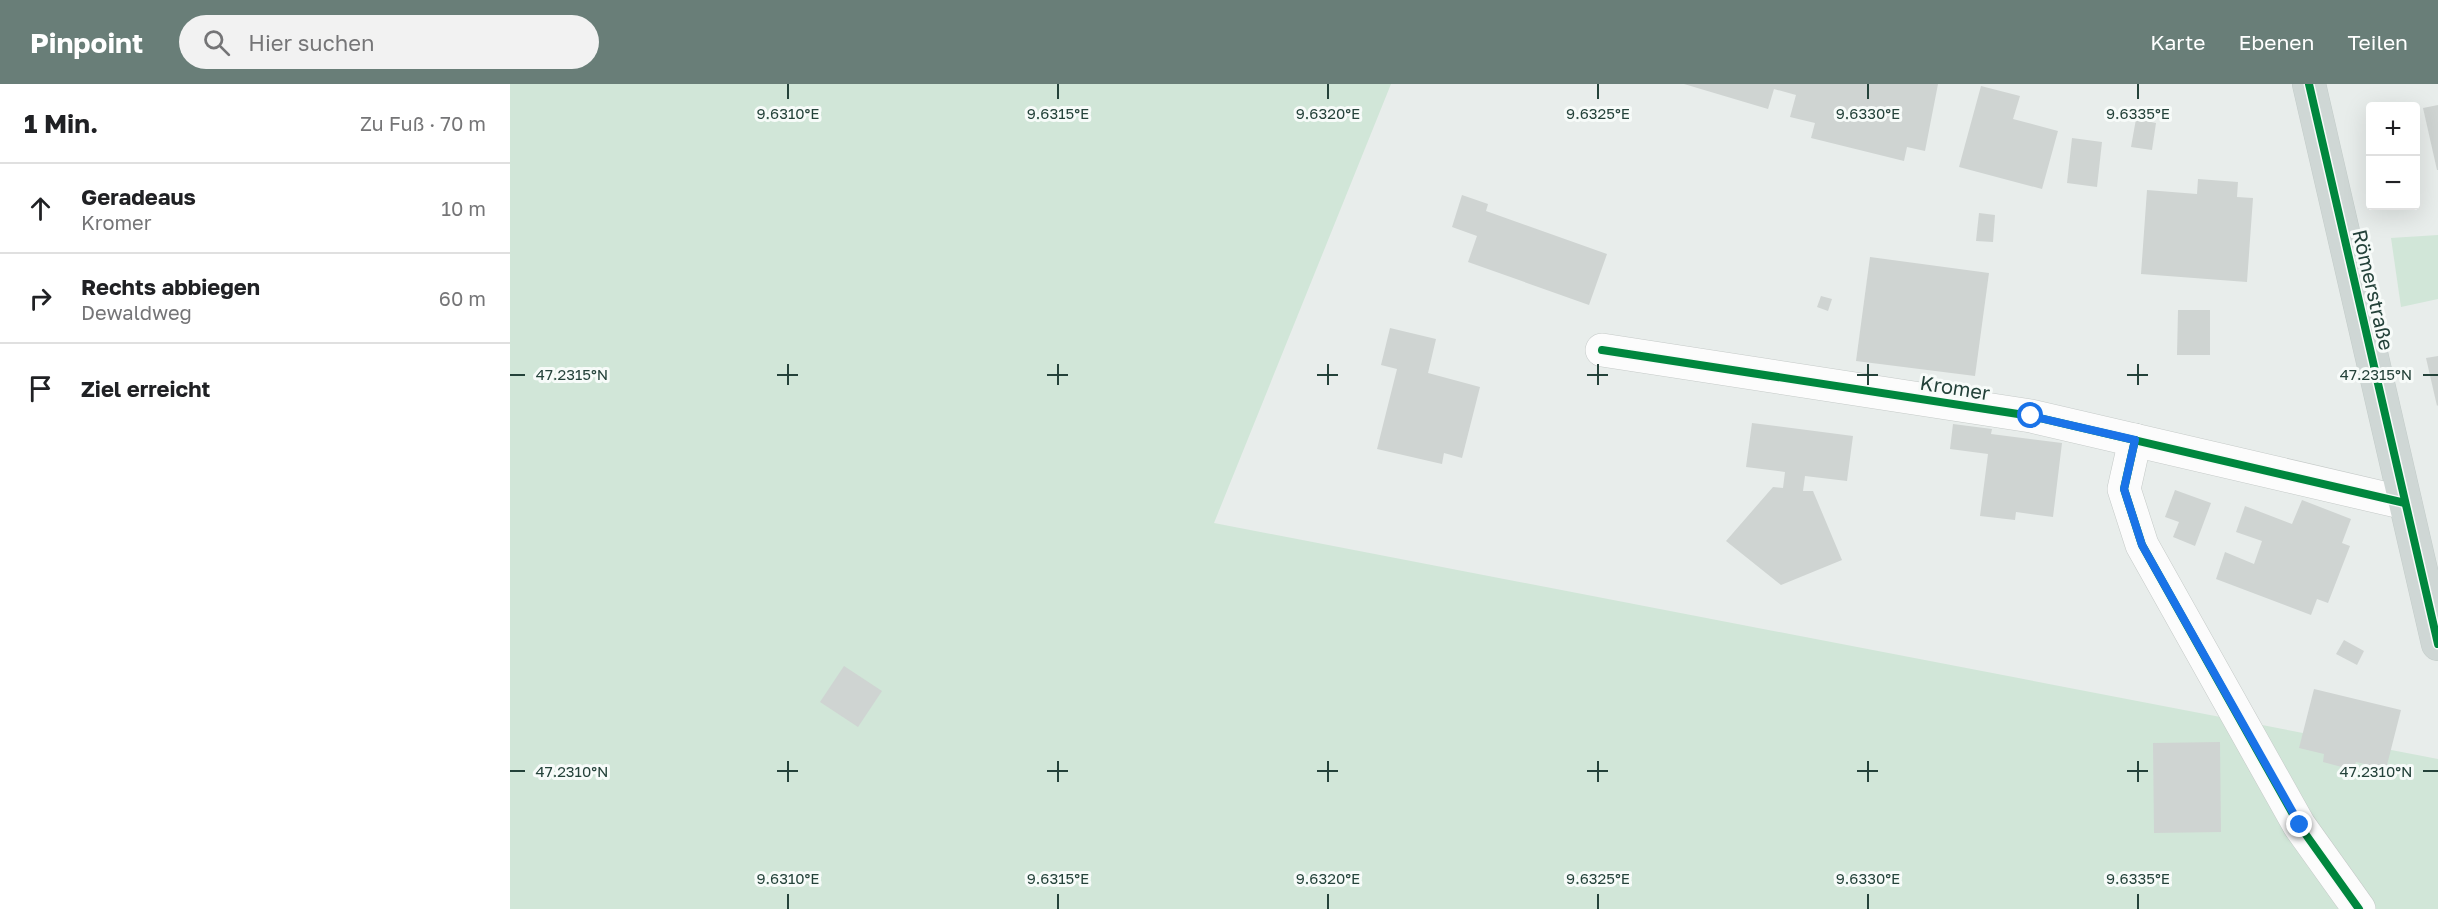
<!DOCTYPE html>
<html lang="de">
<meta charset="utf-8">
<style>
:root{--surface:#fff;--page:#f2f2f2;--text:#202124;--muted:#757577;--line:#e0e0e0;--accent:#697e78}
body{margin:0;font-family:"Golos Text",sans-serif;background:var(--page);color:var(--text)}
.controls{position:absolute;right:18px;top:18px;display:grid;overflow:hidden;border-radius:6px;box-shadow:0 6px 24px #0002}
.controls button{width:54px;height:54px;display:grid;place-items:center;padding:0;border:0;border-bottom:2px solid var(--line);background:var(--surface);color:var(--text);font:30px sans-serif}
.stop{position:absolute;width:18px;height:18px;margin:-14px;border:4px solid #1a73e8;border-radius:50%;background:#fff}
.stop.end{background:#1a73e8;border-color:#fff;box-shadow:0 2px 6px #0008}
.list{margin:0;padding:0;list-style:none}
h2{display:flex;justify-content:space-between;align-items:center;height:78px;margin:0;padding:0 24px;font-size:26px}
h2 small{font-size:20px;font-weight:400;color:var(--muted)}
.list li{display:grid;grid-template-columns:39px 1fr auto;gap:18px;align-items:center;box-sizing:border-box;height:90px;padding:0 24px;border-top:2px solid var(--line)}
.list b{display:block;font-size:22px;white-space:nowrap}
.list p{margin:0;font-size:20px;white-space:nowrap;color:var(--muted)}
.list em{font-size:20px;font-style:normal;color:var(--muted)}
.icon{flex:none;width:33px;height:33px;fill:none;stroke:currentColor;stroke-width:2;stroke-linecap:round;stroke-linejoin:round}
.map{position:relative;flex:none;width:1928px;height:825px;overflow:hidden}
header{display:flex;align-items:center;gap:36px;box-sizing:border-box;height:84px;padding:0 30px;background:var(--accent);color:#fff}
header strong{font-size:28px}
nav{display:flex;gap:33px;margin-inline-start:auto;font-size:21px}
.search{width:420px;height:54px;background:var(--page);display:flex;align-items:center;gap:15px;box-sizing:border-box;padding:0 21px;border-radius:33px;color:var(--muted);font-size:22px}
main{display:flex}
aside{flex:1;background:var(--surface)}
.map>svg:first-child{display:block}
</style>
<header>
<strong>Pinpoint</strong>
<div class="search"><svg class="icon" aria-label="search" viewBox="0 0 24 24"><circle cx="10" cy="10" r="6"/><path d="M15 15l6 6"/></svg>Hier suchen</div>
<nav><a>Karte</a><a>Ebenen</a><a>Teilen</a></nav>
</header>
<main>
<aside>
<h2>1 Min.<small>Zu Fuß · 70 m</small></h2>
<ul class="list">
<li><svg class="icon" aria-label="ahead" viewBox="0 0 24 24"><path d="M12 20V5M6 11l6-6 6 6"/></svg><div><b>Geradeaus</b><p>Kromer</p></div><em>10 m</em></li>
<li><svg class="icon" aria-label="right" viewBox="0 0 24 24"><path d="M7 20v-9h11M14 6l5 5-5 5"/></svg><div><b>Rechts abbiegen</b><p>Dewaldweg</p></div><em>60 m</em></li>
<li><svg class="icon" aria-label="arrive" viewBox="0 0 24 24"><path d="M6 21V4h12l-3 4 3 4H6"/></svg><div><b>Ziel erreicht</b></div></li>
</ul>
</aside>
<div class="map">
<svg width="1928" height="825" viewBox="0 0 1928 825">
<rect width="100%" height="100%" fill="#e8edeb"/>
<g fill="#d1e6d8">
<path d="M0,0H881L704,439L1928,675V825H0Z"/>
<path d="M1928,151V215L1891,223L1881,154Z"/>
</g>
<g fill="#cfd4d2">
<path d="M1174,0H1428L1415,67L1397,63L1394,77L1301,54L1305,39L1280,33L1286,11L1264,5L1258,25Z"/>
<path d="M1471,2L1510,12L1503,35L1548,47L1532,105L1449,83Z"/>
<path d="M1928,21V86H1927L1913,24Z"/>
<path d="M1626,35L1646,39L1642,66L1621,63Z"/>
<path d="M1562,54L1592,58L1587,103L1557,99Z"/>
<path d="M1688,95L1728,98L1727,113L1743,114L1737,198L1631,190L1637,106L1687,110Z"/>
<path d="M952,111L978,120L976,127L1097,170L1079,221L958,178L967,152L942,143Z"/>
<path d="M1469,129L1485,131L1483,158L1466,157Z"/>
<path d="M1360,173L1479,189L1465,292L1346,277Z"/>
<path d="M1311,212L1322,215L1318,227L1307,223Z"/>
<path d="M1668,226H1700V271H1667Z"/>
<path d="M880,244L926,255L918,289L970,303L952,374L934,369L932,380L867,365L887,285L871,281Z"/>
<path d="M1928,272V321L1927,322L1916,274Z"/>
<path d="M1242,339L1343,352L1337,397L1295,392L1293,407H1303L1332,476L1271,501L1216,457L1263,403L1273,404L1275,388L1236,383Z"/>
<path d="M1443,340L1482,345L1481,350L1552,359L1543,433L1506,428L1505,436L1470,432L1478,370L1440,365Z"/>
<path d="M1665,406L1701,419L1685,462L1663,453L1669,438L1655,433Z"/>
<path d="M1792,416L1841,435L1832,459L1840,462L1818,519L1807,515L1801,531L1706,495L1715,468L1744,480L1752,457L1726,448L1735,422L1782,440Z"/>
<path d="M1834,556L1854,567L1847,581L1826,570Z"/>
<path d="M334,582L372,607L348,643L310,618Z"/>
<path d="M1804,605L1891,626L1876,685L1846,678L1843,686L1813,678L1814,670L1789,664Z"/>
<path d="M1710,658L1711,748L1644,749L1643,659Z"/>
</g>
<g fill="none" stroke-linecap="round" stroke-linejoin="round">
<g stroke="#c5cac8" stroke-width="34">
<g id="minor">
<path d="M1092,266L1521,332L1895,419"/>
<path d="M1625,356L1614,405L1632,461L1789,741L1849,825"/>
</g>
</g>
<g stroke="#c3ccc9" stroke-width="34">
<path id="major" d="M1799,0L1928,560"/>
</g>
<use href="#minor" stroke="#fcfcfc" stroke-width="33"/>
<use href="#major" stroke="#cfd7d5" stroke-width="33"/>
<g stroke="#f7fbf9" stroke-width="11">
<g id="cycleway">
<path d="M1799,0L1928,560"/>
<path d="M1092,266L1521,332L1895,419"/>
<path d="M1625,356L1614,405L1632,461L1789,741L1849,825"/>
</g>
</g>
<use href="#cycleway" stroke="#00873e" stroke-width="8"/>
</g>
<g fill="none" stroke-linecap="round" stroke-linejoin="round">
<path stroke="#1a73e8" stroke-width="8" d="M1521,332L1625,356L1614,405L1632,461L1790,741"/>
</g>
<path fill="none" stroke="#24423a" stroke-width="2" d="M278,0V15M548,0V15M818,0V15M1088,0V15M1358,0V15M1628,0V15M278,280V301M548,280V301M818,280V301M1088,280V301M1358,280V301M1628,280V301M0,291H15M267,291H288M537,291H558M807,291H828M1077,291H1098M1347,291H1368M1617,291H1638M1913,291H1928M278,677V698M548,677V698M818,677V698M1088,677V698M1358,677V698M1628,677V698M0,687H15M267,687H288M537,687H558M807,687H828M1077,687H1098M1347,687H1368M1617,687H1638M1913,687H1928M278,810V825M548,810V825M818,810V825M1088,810V825M1358,810V825M1628,810V825"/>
<g text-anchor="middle" stroke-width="6" stroke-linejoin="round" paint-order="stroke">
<g font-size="20" fill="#24423a" stroke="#f7fbf9">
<text transform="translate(1863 206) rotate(77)" y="7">Römerstraße</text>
<text transform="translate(1445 304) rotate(9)" y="7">Kromer</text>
</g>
</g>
<g font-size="15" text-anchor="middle" fill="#24423a" stroke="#f7fbf9" stroke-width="6" stroke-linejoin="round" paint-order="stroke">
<text x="278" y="35">9.6310°E</text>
<text x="548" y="35">9.6315°E</text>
<text x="818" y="35">9.6320°E</text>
<text x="1088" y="35">9.6325°E</text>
<text x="1358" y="35">9.6330°E</text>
<text x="1628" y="35">9.6335°E</text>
<text x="62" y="296">47.2315°N</text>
<text x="1866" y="296">47.2315°N</text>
<text x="62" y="693">47.2310°N</text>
<text x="1866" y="693">47.2310°N</text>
<text x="278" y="800">9.6310°E</text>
<text x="548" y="800">9.6315°E</text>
<text x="818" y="800">9.6320°E</text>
<text x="1088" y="800">9.6325°E</text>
<text x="1358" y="800">9.6330°E</text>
<text x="1628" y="800">9.6335°E</text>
</g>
</svg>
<div class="controls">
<button>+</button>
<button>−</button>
</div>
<div class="stop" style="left:1521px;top:332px"></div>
<div class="stop end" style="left:1790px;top:741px"></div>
</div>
</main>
